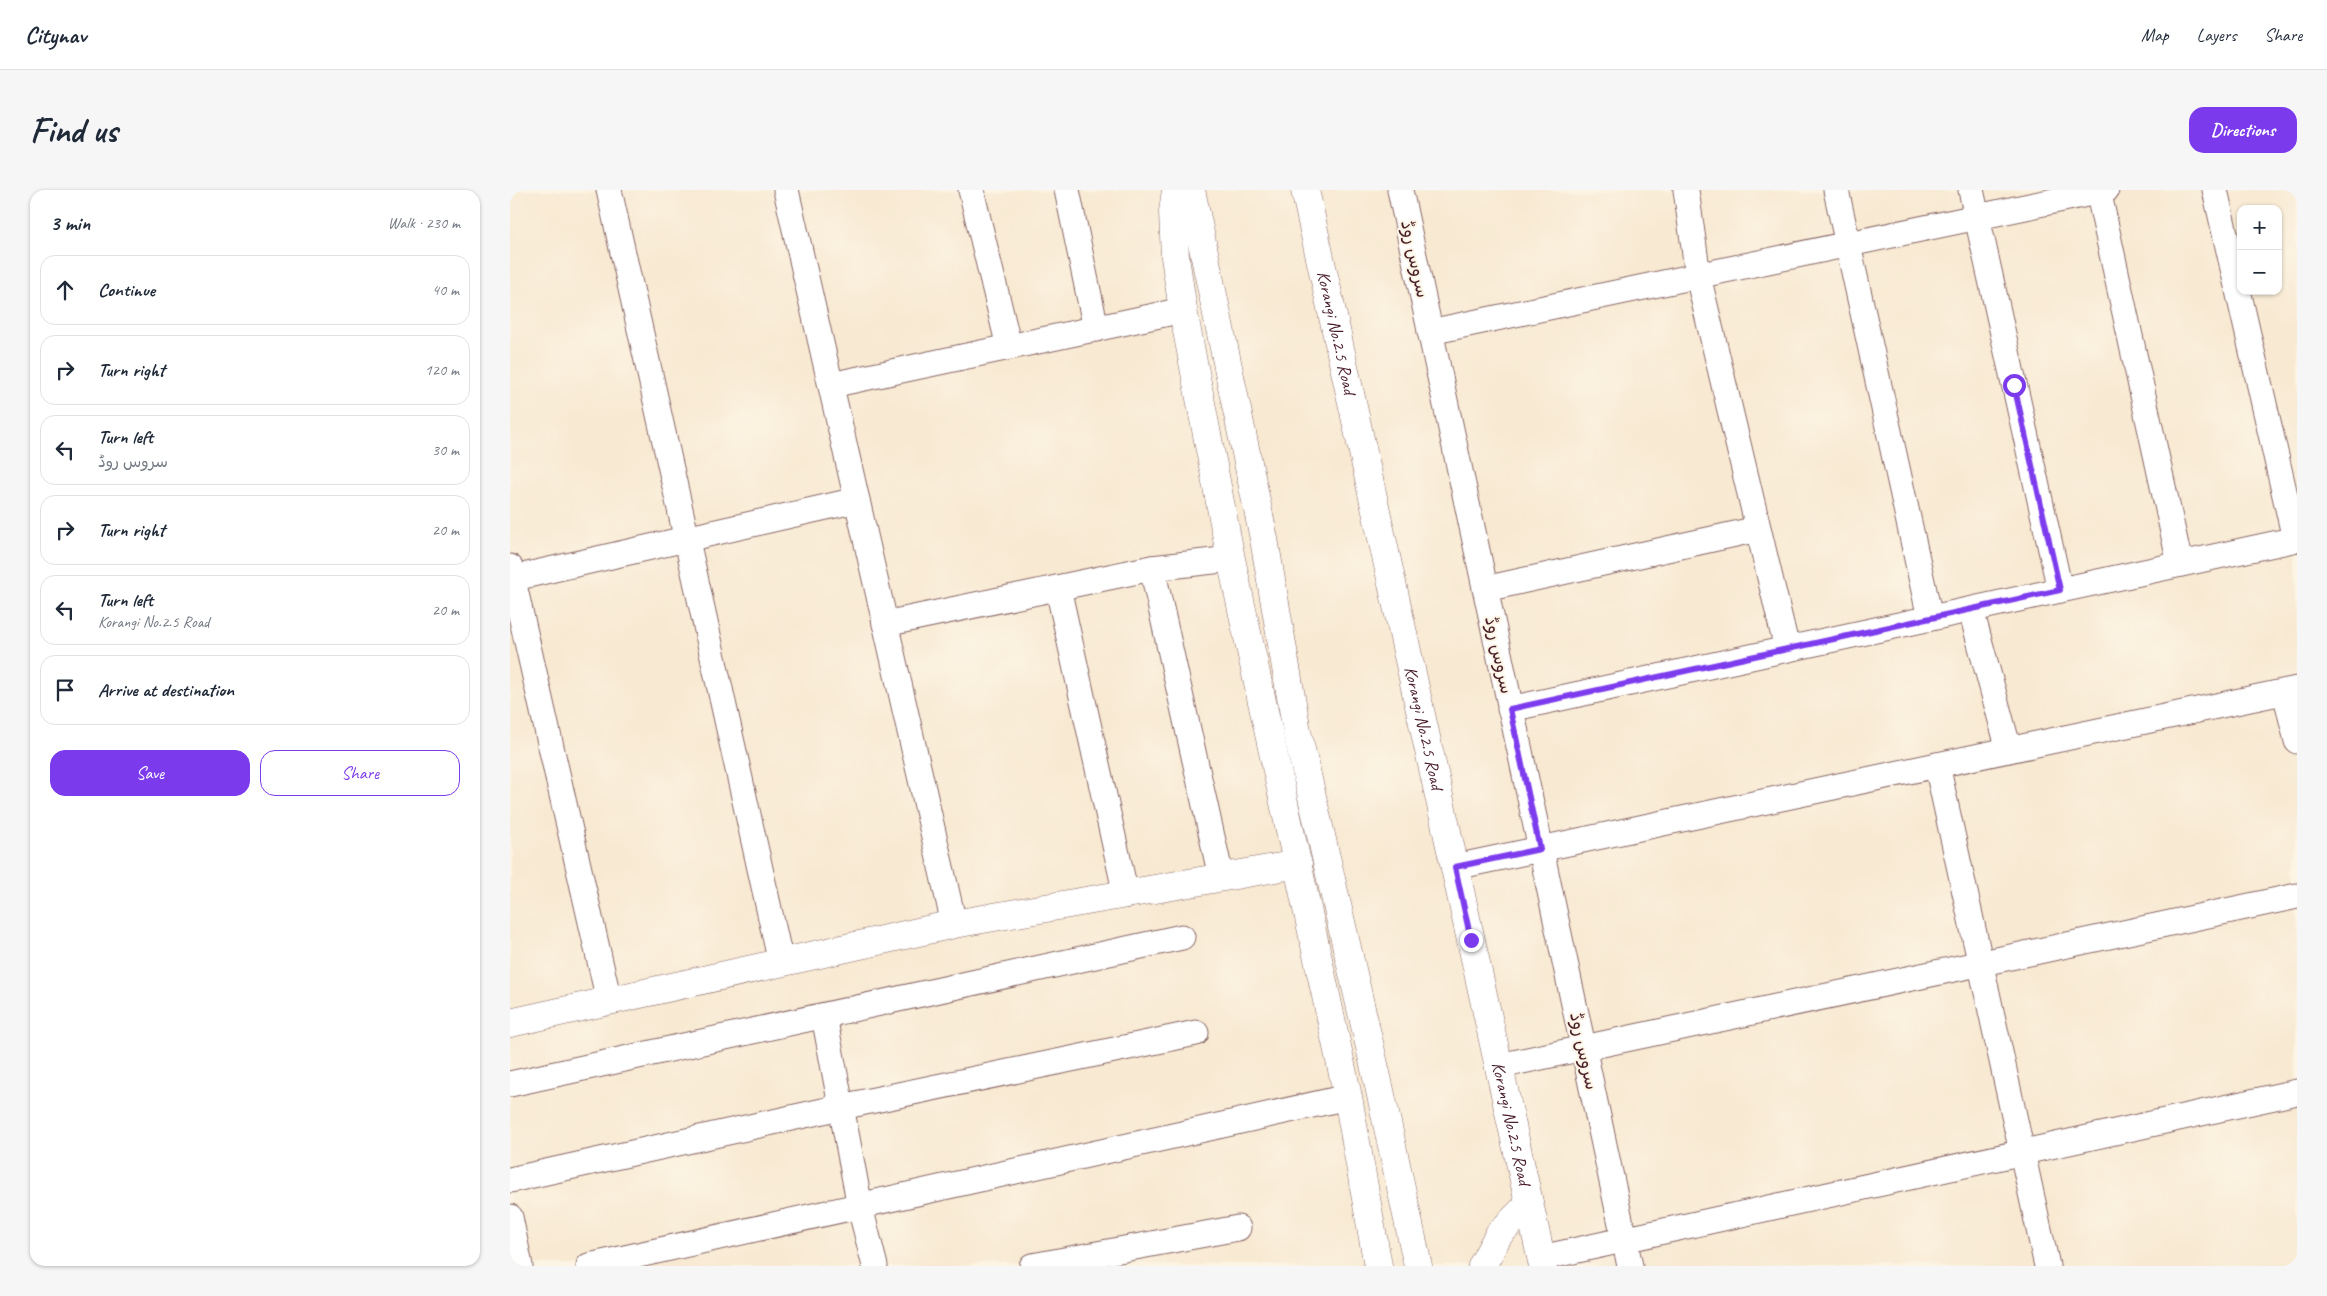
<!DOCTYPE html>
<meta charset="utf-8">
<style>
:root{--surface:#fff;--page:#f6f6f7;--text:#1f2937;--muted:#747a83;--line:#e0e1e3;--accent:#7c3aed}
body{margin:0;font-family:Caveat,"Playpen Sans Arabic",sans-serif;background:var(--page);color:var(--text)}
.controls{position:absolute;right:15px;top:15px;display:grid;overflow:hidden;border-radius:10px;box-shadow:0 1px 4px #0004}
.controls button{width:45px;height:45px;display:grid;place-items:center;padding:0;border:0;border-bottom:1px solid var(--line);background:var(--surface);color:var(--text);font:25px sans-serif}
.stop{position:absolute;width:15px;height:15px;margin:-11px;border:4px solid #7c3aed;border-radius:50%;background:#fff}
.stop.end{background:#7c3aed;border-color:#fff;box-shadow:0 1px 5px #0008}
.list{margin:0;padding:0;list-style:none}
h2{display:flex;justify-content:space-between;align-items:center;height:65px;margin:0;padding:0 20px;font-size:21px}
h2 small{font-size:16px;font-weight:400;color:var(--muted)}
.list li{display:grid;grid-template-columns:32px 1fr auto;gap:15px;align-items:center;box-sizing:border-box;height:70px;margin:0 10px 10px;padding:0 10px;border:1px solid var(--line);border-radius:15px}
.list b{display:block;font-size:19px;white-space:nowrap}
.list p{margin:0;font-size:16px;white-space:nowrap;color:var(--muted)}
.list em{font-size:16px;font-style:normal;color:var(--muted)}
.actions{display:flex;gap:10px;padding:15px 20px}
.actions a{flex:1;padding:11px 0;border:1px solid var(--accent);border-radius:15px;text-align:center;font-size:18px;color:var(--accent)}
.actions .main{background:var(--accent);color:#fff}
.icon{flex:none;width:28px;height:28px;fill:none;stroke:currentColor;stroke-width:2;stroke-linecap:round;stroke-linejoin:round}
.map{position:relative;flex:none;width:1787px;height:1076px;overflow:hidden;border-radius:15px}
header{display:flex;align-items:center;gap:30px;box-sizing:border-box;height:70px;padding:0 25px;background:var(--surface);border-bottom:1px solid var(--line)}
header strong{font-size:24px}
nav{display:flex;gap:28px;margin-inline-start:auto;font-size:18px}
.intro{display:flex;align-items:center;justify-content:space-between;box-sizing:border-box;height:120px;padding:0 30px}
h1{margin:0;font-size:35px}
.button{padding:12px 22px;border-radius:15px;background:var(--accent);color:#fff;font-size:18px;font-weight:700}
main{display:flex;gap:30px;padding:0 30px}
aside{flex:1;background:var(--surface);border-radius:15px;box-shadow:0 1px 4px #0004}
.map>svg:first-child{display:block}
</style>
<header>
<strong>Citynav</strong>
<nav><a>Map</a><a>Layers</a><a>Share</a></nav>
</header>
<div class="intro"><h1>Find us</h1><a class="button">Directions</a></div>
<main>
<aside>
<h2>3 min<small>Walk · 230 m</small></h2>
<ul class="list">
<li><svg class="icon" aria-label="ahead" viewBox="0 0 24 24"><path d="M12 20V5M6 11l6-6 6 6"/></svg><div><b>Continue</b></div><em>40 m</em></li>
<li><svg class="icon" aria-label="right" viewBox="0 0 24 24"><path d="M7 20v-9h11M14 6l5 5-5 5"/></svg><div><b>Turn right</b></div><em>120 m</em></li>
<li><svg class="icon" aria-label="left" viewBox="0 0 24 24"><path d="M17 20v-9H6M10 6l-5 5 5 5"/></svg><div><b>Turn left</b><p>سروس روڈ</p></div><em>30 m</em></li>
<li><svg class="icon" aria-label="right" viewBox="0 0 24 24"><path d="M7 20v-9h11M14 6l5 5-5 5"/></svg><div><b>Turn right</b></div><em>20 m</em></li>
<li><svg class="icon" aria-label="left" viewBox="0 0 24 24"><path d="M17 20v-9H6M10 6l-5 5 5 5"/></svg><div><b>Turn left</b><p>Korangi No.2.5 Road</p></div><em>20 m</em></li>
<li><svg class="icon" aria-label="arrive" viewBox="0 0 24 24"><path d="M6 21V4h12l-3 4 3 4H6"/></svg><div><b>Arrive at destination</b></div></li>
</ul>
<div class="actions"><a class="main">Save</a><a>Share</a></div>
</aside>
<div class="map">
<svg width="1787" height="1076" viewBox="0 0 1787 1076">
<rect width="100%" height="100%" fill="#fcf5e5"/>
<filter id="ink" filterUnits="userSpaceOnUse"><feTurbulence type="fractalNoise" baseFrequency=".02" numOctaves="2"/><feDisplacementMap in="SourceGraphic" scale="10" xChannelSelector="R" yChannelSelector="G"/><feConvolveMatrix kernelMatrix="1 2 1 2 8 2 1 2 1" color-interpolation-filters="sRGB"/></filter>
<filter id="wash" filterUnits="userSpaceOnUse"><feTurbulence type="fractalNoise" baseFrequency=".0096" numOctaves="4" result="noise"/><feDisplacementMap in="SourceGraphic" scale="20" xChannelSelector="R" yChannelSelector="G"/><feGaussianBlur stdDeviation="1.12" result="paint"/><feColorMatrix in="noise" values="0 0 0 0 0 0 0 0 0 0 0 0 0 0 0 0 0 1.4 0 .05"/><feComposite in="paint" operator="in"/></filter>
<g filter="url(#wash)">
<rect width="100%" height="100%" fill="#f8e9d2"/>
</g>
<g filter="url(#ink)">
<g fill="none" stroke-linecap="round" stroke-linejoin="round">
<g stroke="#876665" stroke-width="27">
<g id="minor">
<path d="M99,0L271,773"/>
<path d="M276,0L444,734"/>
<path d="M461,0L499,157"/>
<path d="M557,0L586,139"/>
<path d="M890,0L1120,1076"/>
<path d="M1176,0L1188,86L1277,459"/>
<path d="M1326,0L1420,428"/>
<path d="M1461,0L1550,400"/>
<path d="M1588,0L1670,374"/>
<path d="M1705,0L1785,349"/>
<path d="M920,142L1596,0"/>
<path d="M321,195L673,120"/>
<path d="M0,377L99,811"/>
<path d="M642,378L711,687"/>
<path d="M0,389L347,310"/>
<path d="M548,398L616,705"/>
<path d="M975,399L1248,339"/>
<path d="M1461,420L1499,560"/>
<path d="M375,434L642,378L721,369"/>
<path d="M1775,502L1787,551"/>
<path d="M1000,519L1787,349"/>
<path d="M1427,575L1537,1076"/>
<path d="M945,677L1787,499"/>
<path d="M314,826L350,1017L365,1076"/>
<path d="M989,876L1787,706"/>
<path d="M0,894L672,747"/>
<path d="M0,990L331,917L686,843"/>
<path d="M0,1027L10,1076"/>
<path d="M1031,1068L1787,902"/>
<path d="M79,1076L838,907"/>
<path d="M522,1076L728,1038"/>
</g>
</g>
<g stroke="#876665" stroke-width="29">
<path id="tertiary" d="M0,833L444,734L788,674"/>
</g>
<g stroke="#876665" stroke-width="29">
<g id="secondary">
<path d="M666,0L663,22L665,67L673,120L721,369L838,907L868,1076"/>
<path d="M681,0L754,349L787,542L869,896L908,1076"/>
<path id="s1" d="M795,0L1033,1076"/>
<path d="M972,1076L989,1044L1019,1014"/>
</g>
</g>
<use href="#minor" stroke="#fff" stroke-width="25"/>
<use href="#tertiary" stroke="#fff" stroke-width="28"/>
<use href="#secondary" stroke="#fff" stroke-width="28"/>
</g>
</g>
<g fill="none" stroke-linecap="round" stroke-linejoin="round" filter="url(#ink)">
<path stroke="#7c3aed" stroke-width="6" d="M961,750L945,677L1030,659L1000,519L1550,400L1504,195"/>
</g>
<g text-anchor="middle" stroke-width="4" stroke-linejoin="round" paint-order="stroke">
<g font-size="18" fill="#4a1f2b" stroke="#fcf5e5">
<text transform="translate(905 69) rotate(78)" y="6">سروس روڈ</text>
<text dy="6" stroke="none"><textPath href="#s1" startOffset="146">Korangi No.2.5 Road</textPath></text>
<text transform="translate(989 465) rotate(78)" y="6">سروس روڈ</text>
<text dy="6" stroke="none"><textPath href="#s1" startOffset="551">Korangi No.2.5 Road</textPath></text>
<text transform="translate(1074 861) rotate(78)" y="6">سروس روڈ</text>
<text dy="6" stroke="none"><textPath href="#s1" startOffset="956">Korangi No.2.5 Road</textPath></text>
</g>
</g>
</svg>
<div class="controls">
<button>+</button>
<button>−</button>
</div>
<div class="stop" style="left:1504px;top:195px"></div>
<div class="stop end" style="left:961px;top:750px"></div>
</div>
</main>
